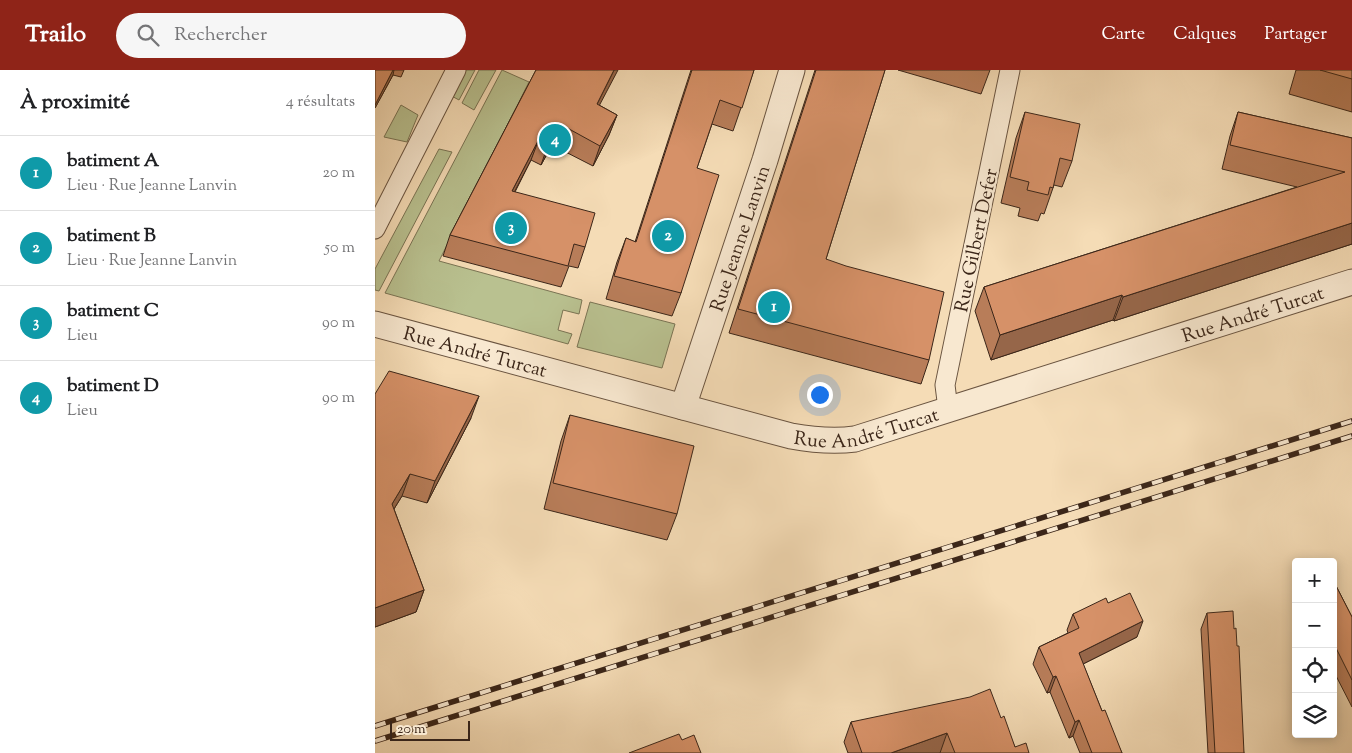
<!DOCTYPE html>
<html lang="fr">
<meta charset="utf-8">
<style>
:root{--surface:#fff;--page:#f6f6f6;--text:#202124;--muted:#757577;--line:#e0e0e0;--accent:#8f2418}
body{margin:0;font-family:"Sorts Mill Goudy",serif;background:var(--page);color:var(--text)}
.controls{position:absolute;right:15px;bottom:15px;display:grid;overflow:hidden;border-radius:5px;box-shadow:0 2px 12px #0003}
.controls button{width:45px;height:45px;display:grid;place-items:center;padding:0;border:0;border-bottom:1px solid var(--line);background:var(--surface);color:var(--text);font:25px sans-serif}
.scale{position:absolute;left:15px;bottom:12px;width:80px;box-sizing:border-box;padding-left:5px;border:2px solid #3b2619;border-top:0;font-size:14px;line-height:18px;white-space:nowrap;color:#3b2619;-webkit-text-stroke:4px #f8e8d0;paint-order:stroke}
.you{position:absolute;left:444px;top:324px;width:18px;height:18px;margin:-12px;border:4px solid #fff;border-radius:50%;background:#1a73e8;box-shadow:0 0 0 8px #1a73e833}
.badge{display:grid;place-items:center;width:32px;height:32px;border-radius:50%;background:var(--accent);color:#fff;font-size:16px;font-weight:700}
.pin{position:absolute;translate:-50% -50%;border:2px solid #fff;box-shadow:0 1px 5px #0006}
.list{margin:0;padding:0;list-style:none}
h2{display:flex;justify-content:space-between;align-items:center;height:65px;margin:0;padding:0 20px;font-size:21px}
h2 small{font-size:16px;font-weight:400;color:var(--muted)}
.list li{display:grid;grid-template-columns:32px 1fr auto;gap:15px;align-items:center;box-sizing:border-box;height:75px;padding:0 20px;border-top:1px solid var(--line)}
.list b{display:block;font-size:19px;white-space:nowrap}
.list p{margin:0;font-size:16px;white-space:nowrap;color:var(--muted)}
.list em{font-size:16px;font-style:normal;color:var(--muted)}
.icon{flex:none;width:28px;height:28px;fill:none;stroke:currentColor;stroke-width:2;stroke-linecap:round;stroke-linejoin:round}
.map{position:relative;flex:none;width:977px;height:683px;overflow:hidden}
header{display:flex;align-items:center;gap:30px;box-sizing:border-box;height:70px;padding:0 25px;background:var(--accent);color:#fff}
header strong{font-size:24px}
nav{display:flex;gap:28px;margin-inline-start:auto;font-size:18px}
.search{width:350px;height:45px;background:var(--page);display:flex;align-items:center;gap:12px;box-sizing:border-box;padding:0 18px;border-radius:28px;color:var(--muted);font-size:19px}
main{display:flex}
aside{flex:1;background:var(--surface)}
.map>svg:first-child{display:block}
</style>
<header>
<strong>Trailo</strong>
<div class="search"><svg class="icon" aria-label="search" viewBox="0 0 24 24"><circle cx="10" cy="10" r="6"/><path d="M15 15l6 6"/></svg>Rechercher</div>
<nav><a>Carte</a><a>Calques</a><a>Partager</a></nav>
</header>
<main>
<aside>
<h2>À proximité<small>4 résultats</small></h2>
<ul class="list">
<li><span class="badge" style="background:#0f9aa8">1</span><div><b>batiment A</b><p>Lieu · Rue Jeanne Lanvin</p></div><em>20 m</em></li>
<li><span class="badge" style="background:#0f9aa8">2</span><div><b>batiment B</b><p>Lieu · Rue Jeanne Lanvin</p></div><em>50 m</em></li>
<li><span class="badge" style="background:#0f9aa8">3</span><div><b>batiment C</b><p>Lieu</p></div><em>90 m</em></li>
<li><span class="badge" style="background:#0f9aa8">4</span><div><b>batiment D</b><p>Lieu</p></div><em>90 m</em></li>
</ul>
</aside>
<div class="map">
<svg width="977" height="683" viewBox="0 0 977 683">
<rect width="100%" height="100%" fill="#f5dcb6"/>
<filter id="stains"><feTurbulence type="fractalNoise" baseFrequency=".004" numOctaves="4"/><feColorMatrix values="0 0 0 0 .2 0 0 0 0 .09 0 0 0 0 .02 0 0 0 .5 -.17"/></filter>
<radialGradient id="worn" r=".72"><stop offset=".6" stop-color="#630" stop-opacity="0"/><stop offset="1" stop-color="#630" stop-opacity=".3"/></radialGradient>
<g fill="#b9c190" stroke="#7a7454">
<path d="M85,0H100L84,30L73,24Z"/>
<path d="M104,0H121L99,40L87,33Z"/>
<path d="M127,0L154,12L64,191L207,230L204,244L188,240L183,260L197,264L193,274L10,223Z"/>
<path d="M26,35L43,45L32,72L9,67Z"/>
<path d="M64,79L77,82L4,221L0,220V199Z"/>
<path d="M215,232L300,254L287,298L202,277Z"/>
</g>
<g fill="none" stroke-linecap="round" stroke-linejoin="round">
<g stroke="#6a5440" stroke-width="21">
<g id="pedestrian">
<path d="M0,159L81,0"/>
<path d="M573,339L570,315L635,0"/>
</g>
</g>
<g stroke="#6a5440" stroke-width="27">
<g id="minor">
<path id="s1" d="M0,254L416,366C438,370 458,372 480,369L977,212"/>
<path id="s2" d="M308,337L390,90L417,0"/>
</g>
</g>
<use href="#pedestrian" stroke="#f8e8d0" stroke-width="19"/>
<use href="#minor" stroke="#f8e8d0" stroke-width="25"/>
<g stroke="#3b2619" stroke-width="5.5">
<g id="rail">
<path d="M0,656L977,351"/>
<path d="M0,671L977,366"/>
</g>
</g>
<use href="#rail" stroke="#f8e8d0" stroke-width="4" stroke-dasharray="11" stroke-linecap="butt"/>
</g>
<g fill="#b87d59" stroke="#3b2619">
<path d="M0,0H29L26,7L18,5L0,38Z"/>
<path d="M161,0L242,45L234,65L218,96L177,75L166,95L156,90L140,122L210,177L203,198L194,196L186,217L68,186L75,165Z"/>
<path d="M316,0H379L358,61L337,54L322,98L306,223L297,246L231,229L242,192L251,168L260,172Z"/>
<path d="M440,0H510L451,189L554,290L546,314L354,263Z"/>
<path d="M523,0H615L606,24Z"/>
<path d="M921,0H977V42L914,24Z"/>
<path d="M650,42L697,91L687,117L679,115L669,144L666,143L663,151L643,146L645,138L626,133L641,68Z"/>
<path d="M863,42L977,68V174L739,251L738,250L616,290L600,241L609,217L922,117L847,99L855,66Z"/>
<path d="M0,324L96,348L52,433L27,426L19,439L49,520L41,542L0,557Z"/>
<path d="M195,345L302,444L292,470L169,439L186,371Z"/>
<path d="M958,510L977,547V637L958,600Z"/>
<path d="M733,533L762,567L708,594L727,641L747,683H705L698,666L694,668L675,622L672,623L658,594L664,577L693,563L692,560L698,544Z"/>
<path d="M832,543L869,683H833L826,559Z"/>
<path d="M626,648L640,677L654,683H473L469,672L476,652Z"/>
</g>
<g fill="#966649" stroke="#3b2619">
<path d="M18,0H19L18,5L0,38V35Z"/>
<path d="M239,0H243L214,55L222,34Z"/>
<path d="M242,45L234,65L218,96L225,76Z"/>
<path d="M185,54L177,75L166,95L173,75Z"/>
<path d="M164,69L156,90L129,142L137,121Z"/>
<path d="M977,153V174L739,251L748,227Z"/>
<path d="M747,225L738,250L616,290L625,265Z"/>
<path d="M104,326L96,348L52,433L60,411Z"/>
<path d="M35,404L27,426L9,455L17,434Z"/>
<path d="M49,520L41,542L0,557V538Z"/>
<path d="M768,551L762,567L698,599L704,583Z"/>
<path d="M681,606L675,622L672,623L678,607Z"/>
<path d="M704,650L698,666L694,668L700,652Z"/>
<path d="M572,663L565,683H516Z"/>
</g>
<g fill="#d69168" stroke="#3b2619">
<path d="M0,0H18L0,35Z"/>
<path d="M161,0H239L222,34L242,45L225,76L185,54L173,75L164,69L137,121L220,143L210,177L199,174L193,196L75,165Z"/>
<path d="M317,0H379L367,38L345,30L322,98L344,105L306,223L239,206L251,168L261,172Z"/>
<path d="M441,0H510L451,189L471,196L569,222L554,290L363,239Z"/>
<path d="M945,0H977V9Z"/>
<path d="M650,42L705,54L697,91L685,88L678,118L675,117L673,125L652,120L654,112L635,107Z"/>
<path d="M863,42L977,68V153L748,227L747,225L625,265L609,217L970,102L855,75Z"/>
<path d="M14,301L104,326L60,411L35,404L17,434L49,520L0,538V324Z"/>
<path d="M195,345L319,376L302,444L178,413Z"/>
<path d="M958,510L977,547V610L958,572Z"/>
<path d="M755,523L768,551L704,583L727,641L730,640L747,683H717L704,650L700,652L681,606L678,607L664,577L704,558L698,544L731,528L733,533Z"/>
<path d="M858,541L859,559L861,558L862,576H864L869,683H840L832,543Z"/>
<path d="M615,619L626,648L629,646L640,677L651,673L654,683H580L572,663L516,683H487L476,652L595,627Z"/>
<path d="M304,664L307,670L319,665L326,683H254Z"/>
</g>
<g text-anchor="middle" stroke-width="4.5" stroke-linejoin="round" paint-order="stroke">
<g font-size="19" fill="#3b2619" stroke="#f8e8d0">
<text dy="7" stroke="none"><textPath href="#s2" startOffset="178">Rue Jeanne Lanvin</textPath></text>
<text transform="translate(600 170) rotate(-78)" y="7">Rue Gilbert Defer</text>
<text dy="7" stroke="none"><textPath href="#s1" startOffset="912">Rue André Turcat</textPath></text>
<text dy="7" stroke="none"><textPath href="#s1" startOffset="104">Rue André Turcat</textPath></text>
<text dy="7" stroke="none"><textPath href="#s1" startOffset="508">Rue André Turcat</textPath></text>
</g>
</g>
<rect width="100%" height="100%" filter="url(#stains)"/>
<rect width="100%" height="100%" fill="url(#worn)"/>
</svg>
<div class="controls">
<button>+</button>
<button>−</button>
<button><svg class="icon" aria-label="locate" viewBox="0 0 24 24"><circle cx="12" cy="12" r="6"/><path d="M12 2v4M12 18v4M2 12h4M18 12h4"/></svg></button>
<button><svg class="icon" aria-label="layers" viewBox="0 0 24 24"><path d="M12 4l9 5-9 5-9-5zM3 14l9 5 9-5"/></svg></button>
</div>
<div class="scale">20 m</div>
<div class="you"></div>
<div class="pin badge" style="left:399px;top:237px;background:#0f9aa8">1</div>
<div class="pin badge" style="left:293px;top:166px;background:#0f9aa8">2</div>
<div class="pin badge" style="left:136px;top:158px;background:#0f9aa8">3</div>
<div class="pin badge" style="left:180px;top:70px;background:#0f9aa8">4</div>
</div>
</main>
